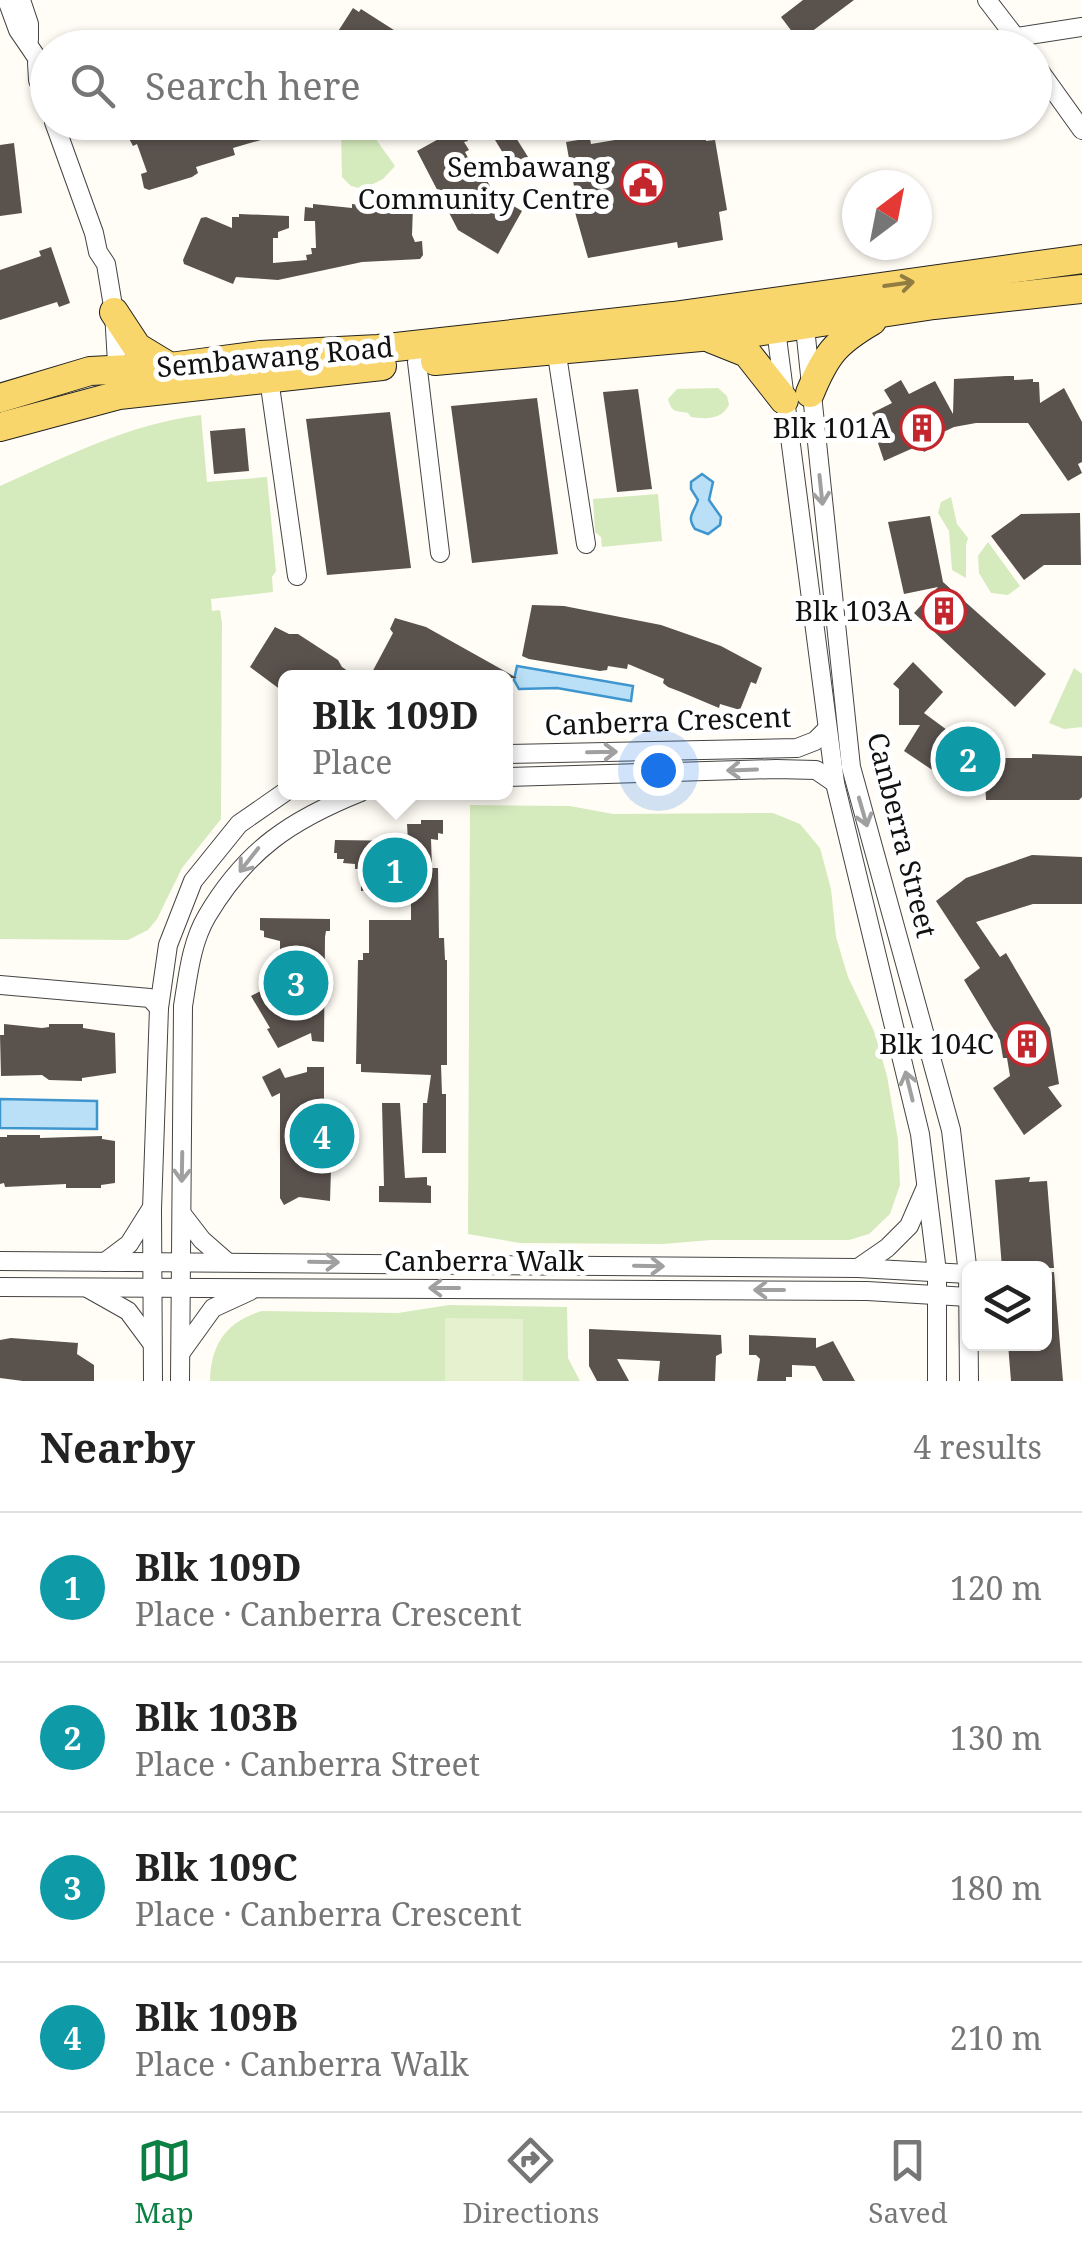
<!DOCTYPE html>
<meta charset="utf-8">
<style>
:root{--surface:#fff;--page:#f6f6f6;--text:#222;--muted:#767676;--line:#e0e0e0;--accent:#0b8043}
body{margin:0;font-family:"Noto Serif",serif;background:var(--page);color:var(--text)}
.controls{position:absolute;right:30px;bottom:30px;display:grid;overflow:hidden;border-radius:15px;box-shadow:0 2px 8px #0004}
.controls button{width:90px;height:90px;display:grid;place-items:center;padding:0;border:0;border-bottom:2px solid var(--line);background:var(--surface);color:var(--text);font:50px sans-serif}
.compass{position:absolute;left:842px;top:170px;width:90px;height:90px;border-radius:50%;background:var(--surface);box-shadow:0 2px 8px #0004;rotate:32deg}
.you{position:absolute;left:658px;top:770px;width:35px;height:35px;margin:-25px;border:8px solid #fff;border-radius:50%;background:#1a73e8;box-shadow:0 0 0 15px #1a73e833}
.badge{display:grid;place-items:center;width:65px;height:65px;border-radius:50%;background:var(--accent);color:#fff;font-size:32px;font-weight:700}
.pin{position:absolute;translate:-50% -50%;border:5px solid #fff;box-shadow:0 2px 10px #0006}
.popup{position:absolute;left:278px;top:670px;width:235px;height:130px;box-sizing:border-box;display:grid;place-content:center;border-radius:15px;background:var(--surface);filter:drop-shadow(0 2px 8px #0005);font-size:32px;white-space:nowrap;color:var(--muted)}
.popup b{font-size:38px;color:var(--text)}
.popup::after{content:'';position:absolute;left:50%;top:100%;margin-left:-20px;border:20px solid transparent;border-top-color:var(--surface)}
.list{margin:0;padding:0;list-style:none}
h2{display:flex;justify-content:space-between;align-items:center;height:130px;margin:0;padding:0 40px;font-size:42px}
h2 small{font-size:32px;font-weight:400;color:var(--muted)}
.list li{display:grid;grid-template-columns:65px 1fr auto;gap:30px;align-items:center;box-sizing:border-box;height:150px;padding:0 40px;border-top:2px solid var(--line)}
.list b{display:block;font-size:38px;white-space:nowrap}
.list p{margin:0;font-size:32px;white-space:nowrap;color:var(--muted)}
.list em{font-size:32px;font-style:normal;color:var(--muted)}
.icon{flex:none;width:55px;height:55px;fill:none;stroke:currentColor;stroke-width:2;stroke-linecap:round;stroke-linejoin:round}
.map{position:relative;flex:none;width:1082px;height:1381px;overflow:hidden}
.search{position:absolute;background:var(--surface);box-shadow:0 2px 8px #0004;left:30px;right:30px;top:30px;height:110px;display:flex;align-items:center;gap:25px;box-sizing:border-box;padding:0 35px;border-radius:55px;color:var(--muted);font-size:38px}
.sheet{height:730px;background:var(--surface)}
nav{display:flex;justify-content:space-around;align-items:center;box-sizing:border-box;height:140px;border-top:2px solid var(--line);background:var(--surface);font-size:28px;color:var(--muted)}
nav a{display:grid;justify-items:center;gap:5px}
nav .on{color:var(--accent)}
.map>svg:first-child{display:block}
</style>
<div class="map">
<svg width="1082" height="1381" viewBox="0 0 1082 1381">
<rect width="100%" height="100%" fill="#fffdf5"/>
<g fill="#d5ebbd">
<path d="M352,132L362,138H375L395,166L383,179L363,189L351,186L342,177L341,134Z"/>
<path d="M718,388L727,396L729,405C721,420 706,419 691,417L688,413C676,410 672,414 668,399L677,389Z"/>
<path d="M201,415L207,482L267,477L276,571L272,577L273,592L211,599L212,611L220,610L222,623L221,819L182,868L157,919L148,930L128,940L0,939V486C65,457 129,424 201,415Z"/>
<path d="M658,494L662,541L602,547L601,537L595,532L593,499Z"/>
<path d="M951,497L957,524L968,538L966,545V578L952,570L949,531L938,513L941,502Z"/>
<path d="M988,542L1020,586L1008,595L991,593L979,573L978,556Z"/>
<path d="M1074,668L1082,674V727L1064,729L1049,723Z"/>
<path d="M470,805L570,806L613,814L773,813L800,824L820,848L831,889L836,937L848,977L874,1031L887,1076L898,1140L900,1185L890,1214L869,1234L849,1240H711L663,1244L520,1243L468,1234Z"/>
<path d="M449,1305L567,1307L568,1358L580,1381H210C211,1344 226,1322 262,1311L398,1313Z"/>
</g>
<path fill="#e6f2cf" d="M445,1318L523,1319V1381H445Z"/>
<g fill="#b9e0f7" stroke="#3f96cf" stroke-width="2.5">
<path d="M702,474L713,482L709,500L721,517L720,525L708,534L695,529C686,516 694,513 698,500L691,489V482Z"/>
<path d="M517,666L633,686L631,701L557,688L519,689L514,680Z"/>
<path d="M0,1099L97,1101V1129L0,1128Z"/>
</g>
<g fill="#5a524d">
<path d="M803,0H854L799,41L781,17Z"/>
<path d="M353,8L359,12L361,9L422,48H313V33H337Z"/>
<path d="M126,122H309V126L233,148L235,155L196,167L198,173L192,177L149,190L144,188L141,174L147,172L137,144L133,146L125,131L130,129Z"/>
<path d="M484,122H506L530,160L514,171Z"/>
<path d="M631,122H703L706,141L715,140L727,210L719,212L723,240L678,248L677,242L588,258L576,216L572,197H576L566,142L590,138L591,144L615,140L612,126Z"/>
<path d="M460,127L468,141L464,142L469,150L465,152L480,180L485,177L495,195L522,211L498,254L458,230L417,151Z"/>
<path d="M14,143L22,213L0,216V145Z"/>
<path d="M361,202L413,206L412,235L415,242L422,241L423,255L420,259L362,262L278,280L236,277L233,284L184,264L183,260L201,218L206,217L232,228V217H239V214L289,216V228L278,232V238H273V263L307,260L306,255L312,254L311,248H316L315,221H304L305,207L313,208V204L352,208V204L361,205Z"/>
<path d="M51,247L70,303L59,307L57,302L0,320V270L41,256L39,251Z"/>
<path d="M1006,376H1014V380L1033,379V382H1039L1040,403L1064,388L1082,422V462L1078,464L1082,473L1068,481L1028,423H976L954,427L933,437L937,445L924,452L920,445L884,461L878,443L886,436L872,413L892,403L884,390L901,380L909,394L935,381L953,414L954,379Z"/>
<path d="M638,389L652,489L617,492L603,392Z"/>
<path d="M537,398L558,554L472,563L451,406Z"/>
<path d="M390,412L411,568L327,575L306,419Z"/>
<path d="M245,428L249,471L214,474L210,431Z"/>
<path d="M1080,513L1081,565H1044L1024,580L991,536L1021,514Z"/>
<path d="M930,516L943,582L1046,674L1015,707L914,613L938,587L904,594L888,522Z"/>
<path d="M532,605L564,606L661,625L721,646L762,668L756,684L751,682L740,710L720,704L719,708L681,692L668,687L663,683L664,679L628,664L627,669L608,666L607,670L600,671L529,659L522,656Z"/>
<path d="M395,618L426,627L517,678H472L458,670L454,678H369L393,633L390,629Z"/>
<path d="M275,627L289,634H298L338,660L342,667L358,678H285V693L250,667Z"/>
<path d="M913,662L943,692L924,713L985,758H1032V754L1082,756V797L1079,800H986L984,761L965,792L904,751L920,725H899V689L893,684Z"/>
<path d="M421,820H443V834L438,833V840L431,839L432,868H438L439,938H444L445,960H447V1065H441L442,1094H446V1153H422L423,1103H427L431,1075L361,1072V1064H356L358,960H363V953H369V920H411V886L361,891V869H355V864L343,863L344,859H337V853H334L335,840L408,841L407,824H421Z"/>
<path d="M1032,855L1082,857V904H1033L976,922L1000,957L1006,953L1050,1028L1059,1084L1048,1087L1062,1106L1024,1135L993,1088L1010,1076L1007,1058H1003L1000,1040L964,980L980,968L936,901L966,878Z"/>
<path d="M260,918L330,919V931H326L325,937L324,1042L312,1041L311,1033L278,1048L267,1029L270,1028L251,996L300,970L280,964V941L264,937V931L260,930Z"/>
<path d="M4,1024L42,1028L49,1027V1024H83V1028L115,1033L116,1073L82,1078V1081L49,1080L42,1075L1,1076L0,1035H4Z"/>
<path d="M307,1067H324V1136H332L330,1201L299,1197L284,1205L280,1198V1093L272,1097L262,1077L280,1068L285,1078L307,1072Z"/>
<path d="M382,1103H400L405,1178L427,1177V1185L431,1186V1203L379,1202V1186H384Z"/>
<path d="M7,1135H40V1138L102,1136V1139L115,1141V1183L101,1185V1188H66V1184L5,1187L4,1183L0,1184V1137H7Z"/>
<path d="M1030,1177L1029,1182L1047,1181L1054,1268H1002L995,1180Z"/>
<path d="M1054,1272L1063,1381H1011L1008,1344H1044V1273Z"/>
<path d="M589,1329L721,1335L722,1353L716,1356L715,1381H658L660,1361L617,1359L629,1381H597L589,1366Z"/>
<path d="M749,1335L816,1338V1348L833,1341L855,1381H823L815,1366L792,1365V1377H786V1381H757L760,1359L756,1355H749Z"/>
<path d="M11,1338L78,1343L77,1354L94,1365V1381H23L0,1378V1340Z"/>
</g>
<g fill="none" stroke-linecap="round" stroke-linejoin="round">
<g stroke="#444" stroke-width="20">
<g id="minor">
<path d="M7,0L18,30L48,74"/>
<path d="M21,0L29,24V40"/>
<path d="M987,0L1020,43"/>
<path d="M1016,37L1082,27"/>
<path d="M37,63L38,80L48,106"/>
<path d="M1034,63L1082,130"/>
<path d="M54,122L94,233L98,252L106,264L114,312L118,380"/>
<path d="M804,318L851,767L951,1130L968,1274L969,1381"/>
<path d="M775,322L835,783L920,1134L937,1272V1381"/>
<path d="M555,342L586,544"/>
<path d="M417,362L440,553"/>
<path d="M269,379L297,576"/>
<path d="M505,754L797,748L815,741L827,729"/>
<path d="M505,777L776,769L816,770L835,783"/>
<path d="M0,985L150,998L159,1008"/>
<path d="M182,1214L202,1240L226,1261"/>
<path d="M0,1261L858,1268L968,1274"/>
<path d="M105,1262L129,1244L151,1209"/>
<path d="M858,1268L887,1248L909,1226L926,1187"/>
<path d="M0,1287L867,1291L968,1297"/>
<path d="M89,1289L128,1311L151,1342"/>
<path d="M182,1351L213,1308L250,1291"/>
<path d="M153,1381L152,1209L159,1008L168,945L193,881L239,824L285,792"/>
<path d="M180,1381L183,1006C188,976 191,943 207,916C246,850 291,820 361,792"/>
</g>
</g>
<g stroke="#222" stroke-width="30">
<g id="primary">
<path d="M114,312L137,347L170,367"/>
<path d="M712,339L747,353L784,400"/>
<path d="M435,361L756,332L934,305L1082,289"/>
<path d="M810,393C826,354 836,342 872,321"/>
<path d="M0,398L90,371L170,367L260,355L378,349L673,316L1082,259"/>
<path d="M0,427L119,395L382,366"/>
</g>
</g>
<use href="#minor" stroke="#fff" stroke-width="18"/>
<use href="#primary" stroke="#f9d66b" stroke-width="28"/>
</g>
<defs><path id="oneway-shaft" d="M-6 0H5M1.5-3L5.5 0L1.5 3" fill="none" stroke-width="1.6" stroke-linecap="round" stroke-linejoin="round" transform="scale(2.5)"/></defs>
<use stroke="#917d42" href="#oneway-shaft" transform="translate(899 284) rotate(-8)"/>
<g stroke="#a0a0a0">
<use href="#oneway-shaft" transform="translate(821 490) rotate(84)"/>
<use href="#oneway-shaft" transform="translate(602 752) rotate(-1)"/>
<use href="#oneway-shaft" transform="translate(742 770) rotate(178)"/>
<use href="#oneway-shaft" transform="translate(863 812) rotate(74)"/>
<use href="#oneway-shaft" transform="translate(249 860) rotate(128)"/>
<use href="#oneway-shaft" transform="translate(909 1086) rotate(-104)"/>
<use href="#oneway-shaft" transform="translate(182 1167) rotate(91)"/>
<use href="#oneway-shaft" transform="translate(324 1262) rotate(1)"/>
<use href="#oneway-shaft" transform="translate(649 1266) rotate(1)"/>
<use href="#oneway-shaft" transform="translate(444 1288) rotate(-180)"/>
<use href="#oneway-shaft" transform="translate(769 1290) rotate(-180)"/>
</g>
<defs>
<g id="civic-ring" transform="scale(2.25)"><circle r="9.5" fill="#fff" stroke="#c4262e" stroke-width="1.5"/><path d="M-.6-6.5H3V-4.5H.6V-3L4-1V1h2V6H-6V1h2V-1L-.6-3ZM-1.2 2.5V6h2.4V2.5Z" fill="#c4262e"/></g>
<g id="building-ring" transform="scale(2.25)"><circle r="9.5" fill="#fff" stroke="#c4262e" stroke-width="1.5"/><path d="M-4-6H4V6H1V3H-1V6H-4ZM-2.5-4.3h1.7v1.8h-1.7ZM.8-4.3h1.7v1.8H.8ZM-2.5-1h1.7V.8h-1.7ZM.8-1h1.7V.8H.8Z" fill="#c4262e"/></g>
</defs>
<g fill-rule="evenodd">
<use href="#civic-ring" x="643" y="183"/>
<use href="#building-ring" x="922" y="428"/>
<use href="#building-ring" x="944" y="611"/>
<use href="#building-ring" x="1027" y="1044"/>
</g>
<g text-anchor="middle" stroke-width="10" stroke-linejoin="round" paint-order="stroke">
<g font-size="28" fill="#111" stroke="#fff" text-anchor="end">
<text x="610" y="177">Sembawang<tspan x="610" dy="32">Community Centre</tspan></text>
<text x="890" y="438">Blk 101A</text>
<text x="912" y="621">Blk 103A</text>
<text x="994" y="1054">Blk 104C</text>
</g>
<g font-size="28" fill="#111" stroke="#fff">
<text transform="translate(275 357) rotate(-5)" y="10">Sembawang Road</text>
<text transform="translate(668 721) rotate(-2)" y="10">Canberra Crescent</text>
<text transform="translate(902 835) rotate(76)" y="10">Canberra Street</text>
<text x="484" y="1271">Canberra Walk</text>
</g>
</g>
</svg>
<div class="controls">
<button><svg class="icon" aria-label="layers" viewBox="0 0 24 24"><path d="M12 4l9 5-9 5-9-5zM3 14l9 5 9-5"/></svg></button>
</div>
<svg class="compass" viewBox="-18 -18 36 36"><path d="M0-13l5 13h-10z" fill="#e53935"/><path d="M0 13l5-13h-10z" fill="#767676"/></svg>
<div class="you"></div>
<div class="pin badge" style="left:395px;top:870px;background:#0f9aa8">1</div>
<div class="popup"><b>Blk 109D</b>Place</div>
<div class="pin badge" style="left:968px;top:759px;background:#0f9aa8">2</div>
<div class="pin badge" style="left:296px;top:983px;background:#0f9aa8">3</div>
<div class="pin badge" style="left:322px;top:1136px;background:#0f9aa8">4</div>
<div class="search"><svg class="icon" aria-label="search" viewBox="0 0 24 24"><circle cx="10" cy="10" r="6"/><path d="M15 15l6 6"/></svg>Search here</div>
</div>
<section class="sheet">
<h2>Nearby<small>4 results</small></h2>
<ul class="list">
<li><span class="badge" style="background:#0f9aa8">1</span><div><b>Blk 109D</b><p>Place · Canberra Crescent</p></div><em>120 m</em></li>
<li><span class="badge" style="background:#0f9aa8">2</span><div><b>Blk 103B</b><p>Place · Canberra Street</p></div><em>130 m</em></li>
<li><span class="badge" style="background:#0f9aa8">3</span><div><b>Blk 109C</b><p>Place · Canberra Crescent</p></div><em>180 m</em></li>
<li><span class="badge" style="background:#0f9aa8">4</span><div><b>Blk 109B</b><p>Place · Canberra Walk</p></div><em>210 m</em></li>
</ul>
</section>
<nav>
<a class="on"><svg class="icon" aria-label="map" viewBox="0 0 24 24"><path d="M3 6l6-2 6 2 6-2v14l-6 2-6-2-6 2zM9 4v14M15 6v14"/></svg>Map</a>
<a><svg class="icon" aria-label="directions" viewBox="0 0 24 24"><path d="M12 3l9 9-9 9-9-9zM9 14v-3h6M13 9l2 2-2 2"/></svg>Directions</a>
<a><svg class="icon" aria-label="saved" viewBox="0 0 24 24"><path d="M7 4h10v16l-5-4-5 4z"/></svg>Saved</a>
</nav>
